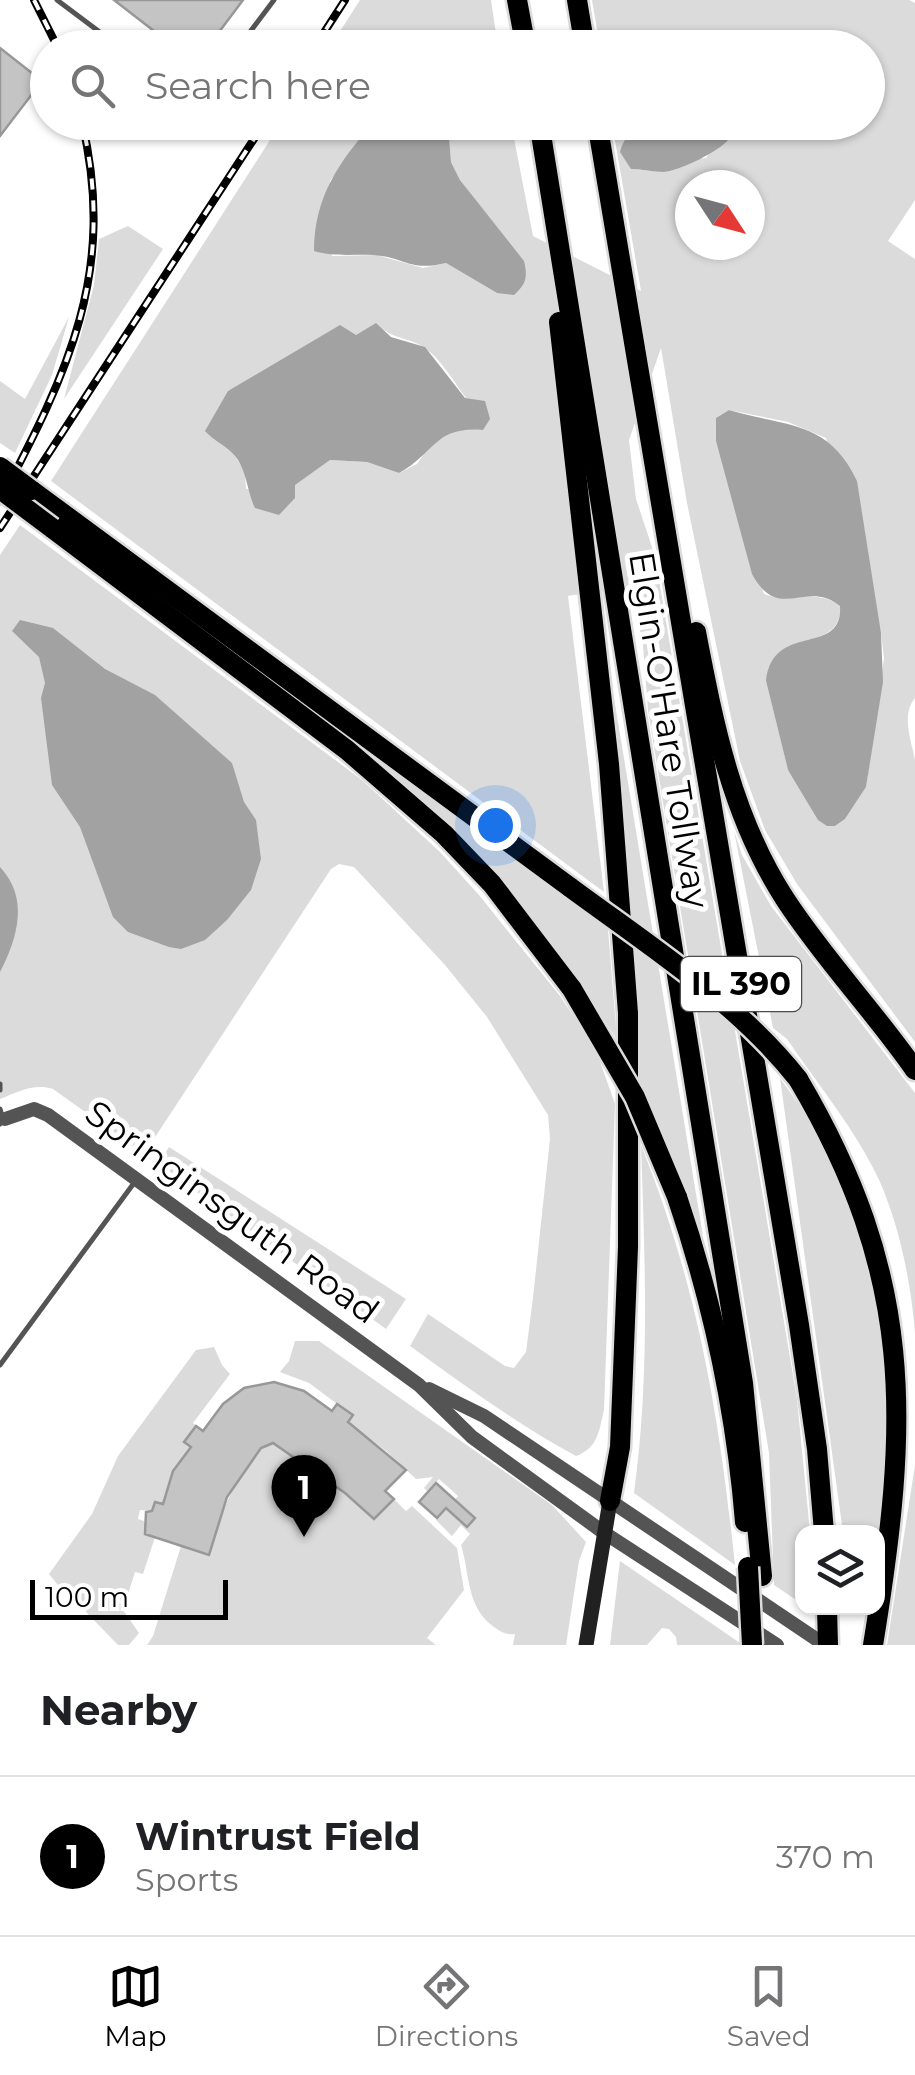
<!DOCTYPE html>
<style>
:root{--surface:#fff;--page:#f2f2f2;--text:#202124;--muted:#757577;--line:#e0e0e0;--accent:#000}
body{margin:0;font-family:Montserrat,sans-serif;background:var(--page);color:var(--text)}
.controls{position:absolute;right:30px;bottom:30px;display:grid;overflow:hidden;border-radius:20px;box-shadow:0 2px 8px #0004}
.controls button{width:90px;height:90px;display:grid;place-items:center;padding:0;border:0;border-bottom:2px solid var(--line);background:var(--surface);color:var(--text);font:50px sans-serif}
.compass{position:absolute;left:675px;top:170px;width:90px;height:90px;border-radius:50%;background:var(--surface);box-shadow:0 2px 8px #0004;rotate:126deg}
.scale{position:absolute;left:30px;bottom:25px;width:198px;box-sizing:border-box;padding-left:10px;border:5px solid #000;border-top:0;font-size:28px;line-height:35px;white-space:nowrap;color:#000;-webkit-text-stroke:8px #fff;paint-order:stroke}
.you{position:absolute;left:495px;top:825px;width:35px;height:35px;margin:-25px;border:8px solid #fff;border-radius:50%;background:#1a73e8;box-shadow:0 0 0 15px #1a73e833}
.badge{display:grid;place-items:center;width:65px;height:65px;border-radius:50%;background:var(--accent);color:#fff;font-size:32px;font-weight:700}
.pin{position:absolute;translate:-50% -82px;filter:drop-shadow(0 2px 5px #0008)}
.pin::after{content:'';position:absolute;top:52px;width:35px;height:30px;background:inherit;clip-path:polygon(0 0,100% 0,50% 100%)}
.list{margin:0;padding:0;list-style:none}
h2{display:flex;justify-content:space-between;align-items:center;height:130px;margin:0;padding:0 40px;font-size:42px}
h2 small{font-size:32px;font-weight:400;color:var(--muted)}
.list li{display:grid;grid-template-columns:65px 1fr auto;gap:30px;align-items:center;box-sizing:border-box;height:160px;padding:0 40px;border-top:2px solid var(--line)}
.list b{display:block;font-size:38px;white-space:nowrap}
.list p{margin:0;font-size:32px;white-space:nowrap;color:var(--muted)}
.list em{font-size:32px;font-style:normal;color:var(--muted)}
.icon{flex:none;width:55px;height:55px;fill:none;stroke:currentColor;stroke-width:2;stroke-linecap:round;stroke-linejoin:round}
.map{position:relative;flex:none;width:915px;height:1645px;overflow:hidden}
.search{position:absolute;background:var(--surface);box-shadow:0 2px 8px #0004;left:30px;right:30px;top:30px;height:110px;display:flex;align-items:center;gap:25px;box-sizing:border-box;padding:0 35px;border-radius:55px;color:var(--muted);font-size:38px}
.sheet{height:290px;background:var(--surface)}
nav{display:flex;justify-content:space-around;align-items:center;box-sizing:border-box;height:140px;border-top:2px solid var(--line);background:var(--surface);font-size:28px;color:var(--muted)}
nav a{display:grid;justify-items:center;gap:5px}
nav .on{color:var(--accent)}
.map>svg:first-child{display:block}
</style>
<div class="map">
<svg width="915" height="1645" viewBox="0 0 915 1645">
<rect width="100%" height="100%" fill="#fff"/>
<g fill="#dbdbdb" fill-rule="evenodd">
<path d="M360,0H491L498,47H330Z"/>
<path d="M592,0H909L915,3V200L888,241L915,259V698C901,715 911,740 915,760V1042L797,884L765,830L740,761L687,503L661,348L629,440L636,499L655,556L797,1399L810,1532H802V1604L774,1585L769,1453L648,710L643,645L631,585L568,596L604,892L51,481L281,123H373L330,181L332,256L377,255L423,268L446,263L497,293L489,218L460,180L451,162L448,123H511L533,236L641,291L612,123H646L635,130L631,169L665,172L693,159L706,158L729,126L726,123L868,122V48L600,47ZM690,185H750V245H690ZM376,324C396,341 409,337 425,348C441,359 454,382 466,398L461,428L431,444L417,464L399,473L367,462L330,460L294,485L246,489L245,472L233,453L228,391L356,335ZM729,410L788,422L826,438L881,633L884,658L866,787L845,819L835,826L788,770L766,681L819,637C834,631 841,622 840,606C818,588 789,604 764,594L716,441V418Z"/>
<path d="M128,226L163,249L64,399L94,285L99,239Z"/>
<path d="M69,317L52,375L15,453L0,443V381L25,399Z"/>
<path d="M20,525L362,780L440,852L479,895L560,996L596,1050L615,1104L604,1410C599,1431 598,1448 576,1456C517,1424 464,1385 410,1346L428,1314L505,1366L514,1368L526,1352L533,1298L550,1139L548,1115L487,1017L445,965L354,867L339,864L331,869L144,1154L53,1089C34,1083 18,1092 0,1099V555Z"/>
<path d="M610,698H614L703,1236L639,1080L628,864Z"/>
<path d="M371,748L608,929L617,1040C544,923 474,841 368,753Z"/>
<path d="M734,831L742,855L771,906L915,1093V1333C911,1283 900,1228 880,1182C856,1130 819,1086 787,1039L773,1028Z"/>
<path d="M780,1078L822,1137L852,1198L889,1340L884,1497L878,1540V1532H843Z"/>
<path d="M641,1145C698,1287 719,1414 735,1565L634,1493C650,1376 645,1262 641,1145Z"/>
<path d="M169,1147L406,1299L386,1329L158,1164Z"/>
<path d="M295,1341H319L552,1505L586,1542L579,1561L566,1645H513L515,1634C508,1635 502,1633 494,1627C466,1607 470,1574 461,1545L470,1534L461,1525L452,1536L436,1520L458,1496L439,1479L427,1491L424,1488L433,1477L416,1479L386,1451L348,1422L352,1415L309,1383L280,1372L289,1361Z"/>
<path d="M214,1347L222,1365L230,1374L193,1423L196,1426L184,1442L191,1447L173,1471L163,1504L155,1502L152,1511L140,1510L138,1519L144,1521L155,1537L143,1574L135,1572L123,1610L139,1633L129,1645H118L87,1613L69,1586L62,1590L49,1574L92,1514L118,1456L196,1350Z"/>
<path d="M273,1443L345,1493L374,1519L394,1499L406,1511L412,1506L457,1548L464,1590L427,1638L436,1645H147L153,1636L181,1546L209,1555C218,1524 240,1453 273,1443Z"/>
<path d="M915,1465V1645H887Z"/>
<path d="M620,1561L743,1645H677L676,1637L669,1629L662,1628L647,1645H610Z"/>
</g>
<g fill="#a2a2a2">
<path d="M373,123H448L451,162L460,180L524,261C528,277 526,284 514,295L497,293L446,263C409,272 405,257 373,255C352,254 335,257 314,251C314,197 339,162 373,123Z"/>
<path d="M726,123L729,139C720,151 679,171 664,172C653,172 642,169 631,169L620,152C630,109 692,122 726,123Z"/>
<path d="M376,323L391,337L425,347L465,398L485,401L490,419L483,430C434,426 435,454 399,473L367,462L330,460L295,485V498L279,515L255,508C247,491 247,471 235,456C227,446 214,441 205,431L228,391L340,325L356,335Z"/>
<path d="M729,410C785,427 828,419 857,481L881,633L883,682L866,787L845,819L835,826H827L818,820L788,770L766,681C773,620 843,658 840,606C806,578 779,624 752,574L716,441V418Z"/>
<path d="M20,620L53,628L105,669L155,695L232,763L244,802L256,820L261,859L251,890L227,920L205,940L181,949L169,947L128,932L113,917L80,827L52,785L41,698L45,683L39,657L12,631Z"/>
<path d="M0,867C29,898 18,937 0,972Z"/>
</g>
<g fill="#c4c4c4" stroke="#989898" stroke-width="2.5">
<path d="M114,0H243L207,48H176Z"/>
<path d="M0,48L42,81L0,136Z"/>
<path d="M274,1382L304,1391L332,1411L337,1404L353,1415L348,1422L406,1470L385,1491L394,1499L374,1519L345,1493L273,1443L261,1448L227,1497L209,1555L145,1534L146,1512L152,1511L155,1502L163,1504L173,1471L191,1447L184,1442L196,1426L203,1431L223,1404L244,1388Z"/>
<path d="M436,1483L475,1518L467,1527L446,1508L437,1518L419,1502Z"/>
</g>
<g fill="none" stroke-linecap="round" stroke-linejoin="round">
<g stroke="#dbdbdb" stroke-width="25">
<g id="motorway">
<path d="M517,0L526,48"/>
<path d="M577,0L585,48"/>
<path d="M539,122L743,1383L762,1576"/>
<path d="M597,122L799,1325L817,1449L824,1532"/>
<path d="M559,322L609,764L628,1013V1247L620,1447L610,1501"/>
<path d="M31,490L571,888"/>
<path d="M52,528L347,750L444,834L492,884L572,989"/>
<path d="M696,632C714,726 732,817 785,899C824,959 874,1011 915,1070"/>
<path d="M798,1079C915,1277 910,1420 873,1645"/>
<path d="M677,1197C713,1303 736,1411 745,1522"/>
<path d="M827,1608L828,1645"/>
</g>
</g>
<g stroke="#545454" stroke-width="5">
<path d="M57,0L121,48"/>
<path d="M238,48L274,0"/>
<path d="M0,1084V1090"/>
<path d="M0,1109L3,1120L0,1124"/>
<path d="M0,1365L134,1183"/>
</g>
<g stroke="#545454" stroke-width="14">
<path d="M5,1119L34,1109L48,1115L419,1385L472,1437L603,1532L777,1645"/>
<path d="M429,1389L484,1416L825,1645"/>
</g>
<path stroke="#212121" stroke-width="15" d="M586,1645L610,1501"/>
<use href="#motorway" stroke="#000" stroke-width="20"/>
<g stroke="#000" stroke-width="8">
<g id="rail">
<path d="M34,0L58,48"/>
<path d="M314,48L345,0"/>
<path d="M0,501C68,372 117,272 82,122"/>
<path d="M0,528L265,122"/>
</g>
</g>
<use href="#rail" stroke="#fff" stroke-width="4" stroke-dasharray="11" stroke-linecap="butt"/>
<g stroke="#dbdbdb" stroke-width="25" stroke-linecap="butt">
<g id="motorway-bridge">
<path d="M0,467L31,490"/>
<path d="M0,489L52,528"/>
<path d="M571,888C651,947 736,1001 798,1079"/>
<path d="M572,989L635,1097L677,1197"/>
<path d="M748,1567L752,1645"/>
</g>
</g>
<use href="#motorway-bridge" stroke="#000" stroke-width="20"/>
</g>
<g text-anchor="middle" stroke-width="10" stroke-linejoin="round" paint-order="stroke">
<rect fill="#fff" stroke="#4c4c4c" stroke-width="2.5" x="681" y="957" width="120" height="54" rx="8"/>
<g font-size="32" font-weight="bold" fill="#000">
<text x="741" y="995">IL 390</text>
</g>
<g font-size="35" fill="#000" stroke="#fff">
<text transform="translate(669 730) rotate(81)" y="12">Elgin-O'Hare Tollway</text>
<text transform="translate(232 1212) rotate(36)" y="12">Springinsguth Road</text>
</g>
</g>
</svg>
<div class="controls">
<button><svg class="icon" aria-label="layers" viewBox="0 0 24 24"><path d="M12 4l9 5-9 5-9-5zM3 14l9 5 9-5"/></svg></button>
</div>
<svg class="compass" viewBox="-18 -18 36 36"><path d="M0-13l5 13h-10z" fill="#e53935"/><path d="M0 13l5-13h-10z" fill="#757577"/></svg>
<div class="scale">100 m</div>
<div class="you"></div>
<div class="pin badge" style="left:304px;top:1537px">1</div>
<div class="search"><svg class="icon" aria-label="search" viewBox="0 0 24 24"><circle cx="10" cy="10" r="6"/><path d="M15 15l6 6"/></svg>Search here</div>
</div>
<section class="sheet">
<h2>Nearby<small></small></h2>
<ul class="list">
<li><span class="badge">1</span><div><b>Wintrust Field</b><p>Sports</p></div><em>370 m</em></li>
</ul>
</section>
<nav>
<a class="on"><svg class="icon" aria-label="map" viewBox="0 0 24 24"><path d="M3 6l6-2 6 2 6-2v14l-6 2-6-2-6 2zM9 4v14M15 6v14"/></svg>Map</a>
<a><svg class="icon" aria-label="directions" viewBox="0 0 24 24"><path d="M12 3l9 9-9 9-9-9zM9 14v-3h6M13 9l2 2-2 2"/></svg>Directions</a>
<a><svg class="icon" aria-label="saved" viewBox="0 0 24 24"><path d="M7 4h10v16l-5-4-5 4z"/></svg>Saved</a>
</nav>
